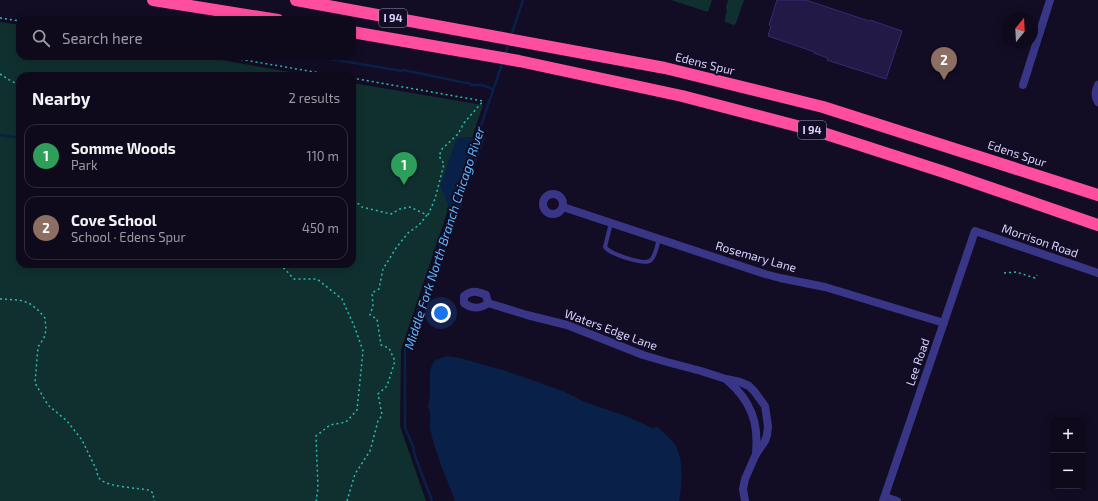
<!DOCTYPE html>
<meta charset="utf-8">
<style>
:root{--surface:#0e0a1c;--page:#171325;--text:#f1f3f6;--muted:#9b9aa3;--line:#2e2b3b;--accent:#b45309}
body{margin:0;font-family:"Exo 2",sans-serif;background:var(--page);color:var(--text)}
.controls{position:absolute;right:12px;bottom:12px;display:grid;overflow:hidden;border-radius:8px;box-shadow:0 2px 10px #0003}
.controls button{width:36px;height:36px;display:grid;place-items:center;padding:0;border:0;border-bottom:1px solid var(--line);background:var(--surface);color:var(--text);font:20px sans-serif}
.compass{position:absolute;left:1002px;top:12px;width:36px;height:36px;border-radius:50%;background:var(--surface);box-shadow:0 2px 10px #0003;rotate:18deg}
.you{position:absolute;left:441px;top:313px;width:14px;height:14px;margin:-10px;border:3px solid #fff;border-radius:50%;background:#1a73e8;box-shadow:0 0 0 6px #1a73e833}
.badge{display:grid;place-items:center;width:26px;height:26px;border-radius:50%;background:var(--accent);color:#fff;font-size:13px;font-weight:700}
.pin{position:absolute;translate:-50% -33px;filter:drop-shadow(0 1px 2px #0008)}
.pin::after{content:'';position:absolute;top:21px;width:14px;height:12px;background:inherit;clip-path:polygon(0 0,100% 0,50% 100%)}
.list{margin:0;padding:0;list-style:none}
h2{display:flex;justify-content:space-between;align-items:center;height:52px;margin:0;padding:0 16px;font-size:17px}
h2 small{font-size:13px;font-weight:400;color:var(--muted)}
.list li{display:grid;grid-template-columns:26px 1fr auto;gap:12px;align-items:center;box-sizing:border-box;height:64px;margin:0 8px 8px;padding:0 8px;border:1px solid var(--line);border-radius:12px}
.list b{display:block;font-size:15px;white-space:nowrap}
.list p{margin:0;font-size:13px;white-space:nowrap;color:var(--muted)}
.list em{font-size:13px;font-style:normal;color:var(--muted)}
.icon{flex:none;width:22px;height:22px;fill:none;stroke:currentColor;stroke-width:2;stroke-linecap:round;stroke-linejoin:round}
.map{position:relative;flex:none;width:1098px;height:501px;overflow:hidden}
.search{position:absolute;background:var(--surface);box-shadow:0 2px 10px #0003;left:16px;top:16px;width:340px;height:44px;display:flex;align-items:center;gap:10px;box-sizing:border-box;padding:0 14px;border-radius:12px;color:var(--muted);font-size:15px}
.panel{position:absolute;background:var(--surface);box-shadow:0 2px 10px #0003;left:16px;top:72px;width:340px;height:196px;border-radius:12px}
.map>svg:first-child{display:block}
</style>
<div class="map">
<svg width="1098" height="501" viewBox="0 0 1098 501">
<rect width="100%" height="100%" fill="#120d25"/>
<g fill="#10302f">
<path d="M671,0H712L708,12Z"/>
<path d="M728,0H744L736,23L734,25L725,22V18L727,10L726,8Z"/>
<path d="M0,22L20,25V56H198L314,76H20V264H352V83L483,105L401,350L400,426L426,501H0Z"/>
</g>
<g fill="#092048">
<path d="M463,137H485L460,210L449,206L440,186L456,140L459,138Z"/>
<path d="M447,356L460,358L506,371L563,391L585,402L628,417L652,428L658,427C663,433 669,437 674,443C684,456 682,486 679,501H455C446,477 435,453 430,428C429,420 432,414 428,407L430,395V371L432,365L435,360Z"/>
</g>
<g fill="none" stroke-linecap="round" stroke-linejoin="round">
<g stroke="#092048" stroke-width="2.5">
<path d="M511,36L523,0"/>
<path d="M505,55L509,42"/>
<path d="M313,56L402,71L404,70L466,83H470L471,85H482L493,89"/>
<path d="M0,135L20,138"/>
<path d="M476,140L503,61"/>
<path d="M432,501L415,456L413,446L405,428V349L454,205"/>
</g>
</g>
<path fill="#221947" stroke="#382974" d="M777,0H806L869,21L870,20L902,31L886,79L827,60L828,58L814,53L815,52L768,36L771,26L769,25Z"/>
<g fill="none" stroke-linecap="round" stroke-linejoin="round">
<g stroke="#29bcb3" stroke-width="1.5" stroke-dasharray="2 3" stroke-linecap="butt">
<path d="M0,18L20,21"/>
<path d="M221,56L338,76"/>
<path d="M0,74L11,81L20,85"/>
<path d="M352,78L483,101"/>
<path d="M428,215L435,199L444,164L439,156L442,149L458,134L464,123L483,101"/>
<path d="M280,264L294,279H317L342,299L355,328L363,351L357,410L346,422L330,425L316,436L318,488L316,501"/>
<path d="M1004,273L1016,272L1035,278L1037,275"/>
<path d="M0,299L19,300L29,303L38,310L45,318L46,330L44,338L38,347L35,383L48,405L67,421L82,440L97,471C97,474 98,477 100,479C107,487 138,488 149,490L153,493L154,501"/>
<path d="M347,501L355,474L370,451L378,421L382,415L378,394L387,386L395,361L389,348L381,345L377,319L370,315L373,306L372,293L379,289L383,269L396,248L408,233L419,225L427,215L410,207L400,209L391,214L362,207L359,204L352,202"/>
</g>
<path stroke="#393687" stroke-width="4" d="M611,223L605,247C610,254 645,266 651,260C656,255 657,245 659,239"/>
<g stroke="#393687" stroke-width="8">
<path d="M1023,85L1050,0"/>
<path d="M1098,85C1095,91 1094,96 1098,102"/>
<circle cx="553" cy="204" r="10"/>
<path d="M563,207L765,274L780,278L825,287L944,323"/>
<path d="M488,303C481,309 472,309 464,303V296C472,290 477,291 486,295L488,303L527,315L567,325L643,355L667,362L701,371L726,379L740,382L749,386L754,391L765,406L768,426L767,435L765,441L756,454L745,479L743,489L745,501"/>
<path d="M727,380C751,401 759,422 756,454"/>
<path d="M885,497L897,501"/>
<path d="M883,501L975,231L1098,273"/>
</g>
<g stroke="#ff4da2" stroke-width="12">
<path d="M153,0L278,20"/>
<path d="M296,0L665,68L823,107L1098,195"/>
<path d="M352,32L519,61L682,96L820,132L944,172L1098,225"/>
</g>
</g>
<g text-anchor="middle" stroke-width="4" stroke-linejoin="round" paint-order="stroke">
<g fill="#120d25" stroke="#9c97be" stroke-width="1">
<rect x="379" y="9" width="28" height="18" rx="3"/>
<rect x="798" y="121" width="28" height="18" rx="3"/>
</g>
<g font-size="11" font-weight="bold" fill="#d7d2ff">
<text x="393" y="22">I 94</text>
<text x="812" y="134">I 94</text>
</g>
<g font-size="12" fill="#d7d2ff" stroke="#120d25">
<text transform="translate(705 64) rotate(14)" y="4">Edens Spur</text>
<text transform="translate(1017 154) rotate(18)" y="4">Edens Spur</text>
<text transform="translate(1040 241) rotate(19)" y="4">Morrison Road</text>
<text transform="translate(756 257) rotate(16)" y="4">Rosemary Lane</text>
<text transform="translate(611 330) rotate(20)" y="4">Waters Edge Lane</text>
<text transform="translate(918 362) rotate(-71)" y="4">Lee Road</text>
</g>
<g font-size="13" font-style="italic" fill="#60b5ff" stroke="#120d25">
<text transform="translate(444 238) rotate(-72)" y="5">Middle Fork North Branch Chicago River</text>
</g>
</g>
</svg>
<div class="controls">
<button>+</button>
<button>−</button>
</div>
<svg class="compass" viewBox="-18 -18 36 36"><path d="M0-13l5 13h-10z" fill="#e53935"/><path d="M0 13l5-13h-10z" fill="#9b9aa3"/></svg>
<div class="you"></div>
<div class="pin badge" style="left:404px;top:185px;background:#2e9e5b">1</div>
<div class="pin badge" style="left:944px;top:80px;background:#8d6e63">2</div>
<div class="search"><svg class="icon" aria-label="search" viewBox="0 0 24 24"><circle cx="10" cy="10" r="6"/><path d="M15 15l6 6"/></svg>Search here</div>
<section class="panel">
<h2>Nearby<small>2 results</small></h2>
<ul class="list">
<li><span class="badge" style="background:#2e9e5b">1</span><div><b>Somme Woods</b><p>Park</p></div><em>110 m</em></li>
<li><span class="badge" style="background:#8d6e63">2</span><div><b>Cove School</b><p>School · Edens Spur</p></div><em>450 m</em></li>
</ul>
</section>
</div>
